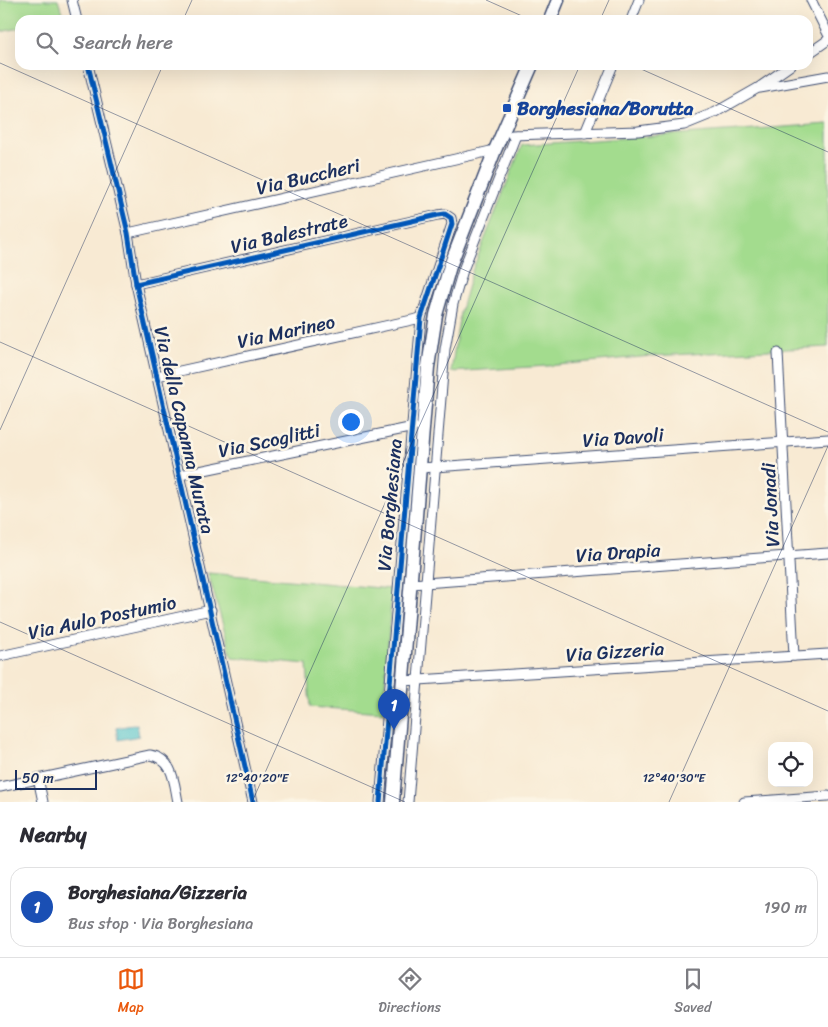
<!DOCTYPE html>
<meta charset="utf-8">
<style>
:root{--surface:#fff;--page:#f7f7f7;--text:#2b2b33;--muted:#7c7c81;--line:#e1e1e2;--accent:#ea580c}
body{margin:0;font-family:Sriracha,sans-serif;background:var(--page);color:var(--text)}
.controls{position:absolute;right:15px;bottom:15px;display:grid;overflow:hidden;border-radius:10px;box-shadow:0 5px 20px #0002}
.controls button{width:45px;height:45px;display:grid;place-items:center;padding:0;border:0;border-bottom:1px solid var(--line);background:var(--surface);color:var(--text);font:25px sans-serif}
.scale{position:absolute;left:15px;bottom:12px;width:82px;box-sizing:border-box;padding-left:5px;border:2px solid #1b2f5e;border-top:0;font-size:14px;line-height:18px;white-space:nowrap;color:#1b2f5e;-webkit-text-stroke:4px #fcf5e5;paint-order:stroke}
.you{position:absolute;left:350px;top:421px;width:18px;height:18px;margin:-12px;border:4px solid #fff;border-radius:50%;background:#1a73e8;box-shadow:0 0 0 8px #1a73e833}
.badge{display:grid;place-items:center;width:32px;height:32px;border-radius:50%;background:var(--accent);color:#fff;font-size:16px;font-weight:700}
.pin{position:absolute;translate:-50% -41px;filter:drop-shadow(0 1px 2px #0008)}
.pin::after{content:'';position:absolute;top:26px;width:18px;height:15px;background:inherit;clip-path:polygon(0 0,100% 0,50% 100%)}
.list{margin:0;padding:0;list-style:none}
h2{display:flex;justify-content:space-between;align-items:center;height:65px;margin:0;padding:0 20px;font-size:21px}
h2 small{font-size:16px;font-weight:400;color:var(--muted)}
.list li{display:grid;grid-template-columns:32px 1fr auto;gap:15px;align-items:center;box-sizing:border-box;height:80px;margin:0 10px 10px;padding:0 10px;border:1px solid var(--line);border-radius:15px}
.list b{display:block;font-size:19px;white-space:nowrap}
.list p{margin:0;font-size:16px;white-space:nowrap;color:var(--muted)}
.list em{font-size:16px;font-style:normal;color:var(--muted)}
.icon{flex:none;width:28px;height:28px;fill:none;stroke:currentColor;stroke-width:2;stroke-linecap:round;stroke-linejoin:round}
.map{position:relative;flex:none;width:828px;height:802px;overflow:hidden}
.search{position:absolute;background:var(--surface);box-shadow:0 5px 20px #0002;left:15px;right:15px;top:15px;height:55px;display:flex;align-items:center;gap:12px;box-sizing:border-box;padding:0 18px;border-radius:15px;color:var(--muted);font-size:19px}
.sheet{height:155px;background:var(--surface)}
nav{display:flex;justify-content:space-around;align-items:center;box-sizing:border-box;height:70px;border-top:1px solid var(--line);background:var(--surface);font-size:14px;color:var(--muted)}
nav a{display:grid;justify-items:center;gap:2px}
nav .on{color:var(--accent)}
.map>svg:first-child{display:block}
</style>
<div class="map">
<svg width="828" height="802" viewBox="0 0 828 802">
<rect width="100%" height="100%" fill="#fcf5e5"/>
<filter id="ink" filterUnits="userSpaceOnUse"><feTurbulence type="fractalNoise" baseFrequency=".02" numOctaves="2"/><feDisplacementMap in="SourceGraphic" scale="10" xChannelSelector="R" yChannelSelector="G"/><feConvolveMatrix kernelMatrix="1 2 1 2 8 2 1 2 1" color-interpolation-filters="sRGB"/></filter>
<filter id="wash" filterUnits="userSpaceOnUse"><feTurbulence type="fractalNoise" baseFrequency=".0096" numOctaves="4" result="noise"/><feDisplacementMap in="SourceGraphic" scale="20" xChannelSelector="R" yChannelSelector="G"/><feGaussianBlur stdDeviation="1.12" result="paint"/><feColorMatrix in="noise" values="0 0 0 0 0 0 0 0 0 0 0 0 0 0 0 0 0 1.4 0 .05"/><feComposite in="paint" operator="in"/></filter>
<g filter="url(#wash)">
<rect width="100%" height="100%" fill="#f8ead3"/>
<g fill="#a3dc8e" stroke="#5f8676">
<path d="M0,0H58L64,19L20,20V28L0,32Z"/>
<path d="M828,124V347L651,356L547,366L451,372L460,313L472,271L522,145Z"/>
<path d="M208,573L392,589L383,712L310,707L307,664L232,657Z"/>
</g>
<path fill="#58c6ce" stroke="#3a7a96" d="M137,724L139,736L118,740L116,728Z"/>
</g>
<g filter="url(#ink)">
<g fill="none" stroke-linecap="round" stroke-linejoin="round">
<g stroke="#3c4b70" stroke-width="11">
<g id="street">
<path d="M72,0L77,20"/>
<path d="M811,0L828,34"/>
<path d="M631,20L639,0"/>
<path d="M808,54L828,40"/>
<path d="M88,65L128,233L136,284L253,802"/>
<path d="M760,88L828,76"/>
<path d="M585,133L613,65"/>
<path d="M512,135L638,131L684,125L716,112L758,88L791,65"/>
<path d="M128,233L495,150"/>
<path d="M136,284L438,215L445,214L451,218L452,224L421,318L380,802"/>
<path d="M778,353L794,656"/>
<path d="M157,376L421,318"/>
<path d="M421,468L828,439"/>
<path d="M180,475L414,427"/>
<path d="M411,584L828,553"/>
<path d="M0,656L211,610"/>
<path d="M403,681L828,654"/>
<path d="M38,778L43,802"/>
<path d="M0,787L150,755C174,759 174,783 178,802"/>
<path d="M408,802L445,349L453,304L463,270L516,135"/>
<path d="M744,802L828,796"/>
</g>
</g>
<g stroke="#3c4b70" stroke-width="15">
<g id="secondary">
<path d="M550,20L558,0"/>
<path d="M393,802L428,367L436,315L450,266L495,150L532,65"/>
</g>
</g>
<use href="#street" stroke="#fff" stroke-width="9"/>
<use href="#secondary" stroke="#fff" stroke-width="12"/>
<g stroke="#fcf5e5" stroke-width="8">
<g id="cycleway">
<path d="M88,65L128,233L136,284L253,802"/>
<path d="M136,284L438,215L445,214L451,218L452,224L421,318L380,802"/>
</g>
</g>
<use href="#cycleway" stroke="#0057b8" stroke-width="5"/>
</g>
</g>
<path fill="none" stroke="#1b2f5e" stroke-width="1" stroke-opacity="0.45" d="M486,0L531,20M183,20L192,0M600,20L609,0M0,63L828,432M632,65L828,152M0,342L828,711M0,430L163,65M0,622L405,802M252,802L580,65M669,802L828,446"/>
<rect fill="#1a4fb4" stroke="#fcf5e5" stroke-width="2" x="502" y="103" width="10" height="10" rx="2.5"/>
<g text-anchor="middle" stroke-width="5" stroke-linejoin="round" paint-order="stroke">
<g font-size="19" font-weight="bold" fill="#164399" stroke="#fcf5e5" text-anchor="start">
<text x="517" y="115">Borghesiana/Borutta</text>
</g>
<g font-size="19" fill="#1b2f5e" stroke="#fcf5e5">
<text transform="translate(308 176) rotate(-13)" y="7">Via Buccheri</text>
<text transform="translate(289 233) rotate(-13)" y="7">Via Balestrate</text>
<text transform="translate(286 331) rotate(-12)" y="7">Via Marineo</text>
<text transform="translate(185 430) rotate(77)" y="7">Via della Capanna Murata</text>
<text transform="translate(623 437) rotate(-4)" y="7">Via Davoli</text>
<text transform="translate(269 440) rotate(-12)" y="7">Via Scoglitti</text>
<text transform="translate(389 505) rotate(-85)" y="7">Via Borghesiana</text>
<text transform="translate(770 505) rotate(-93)" y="7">Via Jonadi</text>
<text transform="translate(618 552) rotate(-4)" y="7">Via Drapia</text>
<text transform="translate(102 617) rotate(-12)" y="7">Via Aulo Postumio</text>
<text transform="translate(615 651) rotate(-4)" y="7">Via Gizzeria</text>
</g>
</g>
<g font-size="12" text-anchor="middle" fill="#1b2f5e" stroke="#fcf5e5" stroke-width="5" stroke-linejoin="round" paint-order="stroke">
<text x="257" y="782">12°40'20"E</text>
<text x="674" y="782">12°40'30"E</text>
</g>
</svg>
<div class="controls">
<button><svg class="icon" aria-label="locate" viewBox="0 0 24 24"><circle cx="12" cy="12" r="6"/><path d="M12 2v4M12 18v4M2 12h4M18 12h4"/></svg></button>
</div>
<div class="scale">50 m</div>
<div class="you"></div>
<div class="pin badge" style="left:394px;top:730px;background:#1a4fb4">1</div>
<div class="search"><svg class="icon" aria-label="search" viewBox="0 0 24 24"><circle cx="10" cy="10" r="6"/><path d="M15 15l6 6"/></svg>Search here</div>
</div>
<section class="sheet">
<h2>Nearby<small></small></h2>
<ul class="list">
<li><span class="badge" style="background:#1a4fb4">1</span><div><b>Borghesiana/Gizzeria</b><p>Bus stop · Via Borghesiana</p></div><em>190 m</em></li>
</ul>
</section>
<nav>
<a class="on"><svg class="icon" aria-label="map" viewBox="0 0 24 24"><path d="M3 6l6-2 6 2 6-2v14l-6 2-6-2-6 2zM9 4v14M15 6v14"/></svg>Map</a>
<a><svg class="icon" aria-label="directions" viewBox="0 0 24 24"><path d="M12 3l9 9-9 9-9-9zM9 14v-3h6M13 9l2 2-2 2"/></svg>Directions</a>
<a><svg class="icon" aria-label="saved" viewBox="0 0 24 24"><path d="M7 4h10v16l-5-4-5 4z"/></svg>Saved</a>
</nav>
